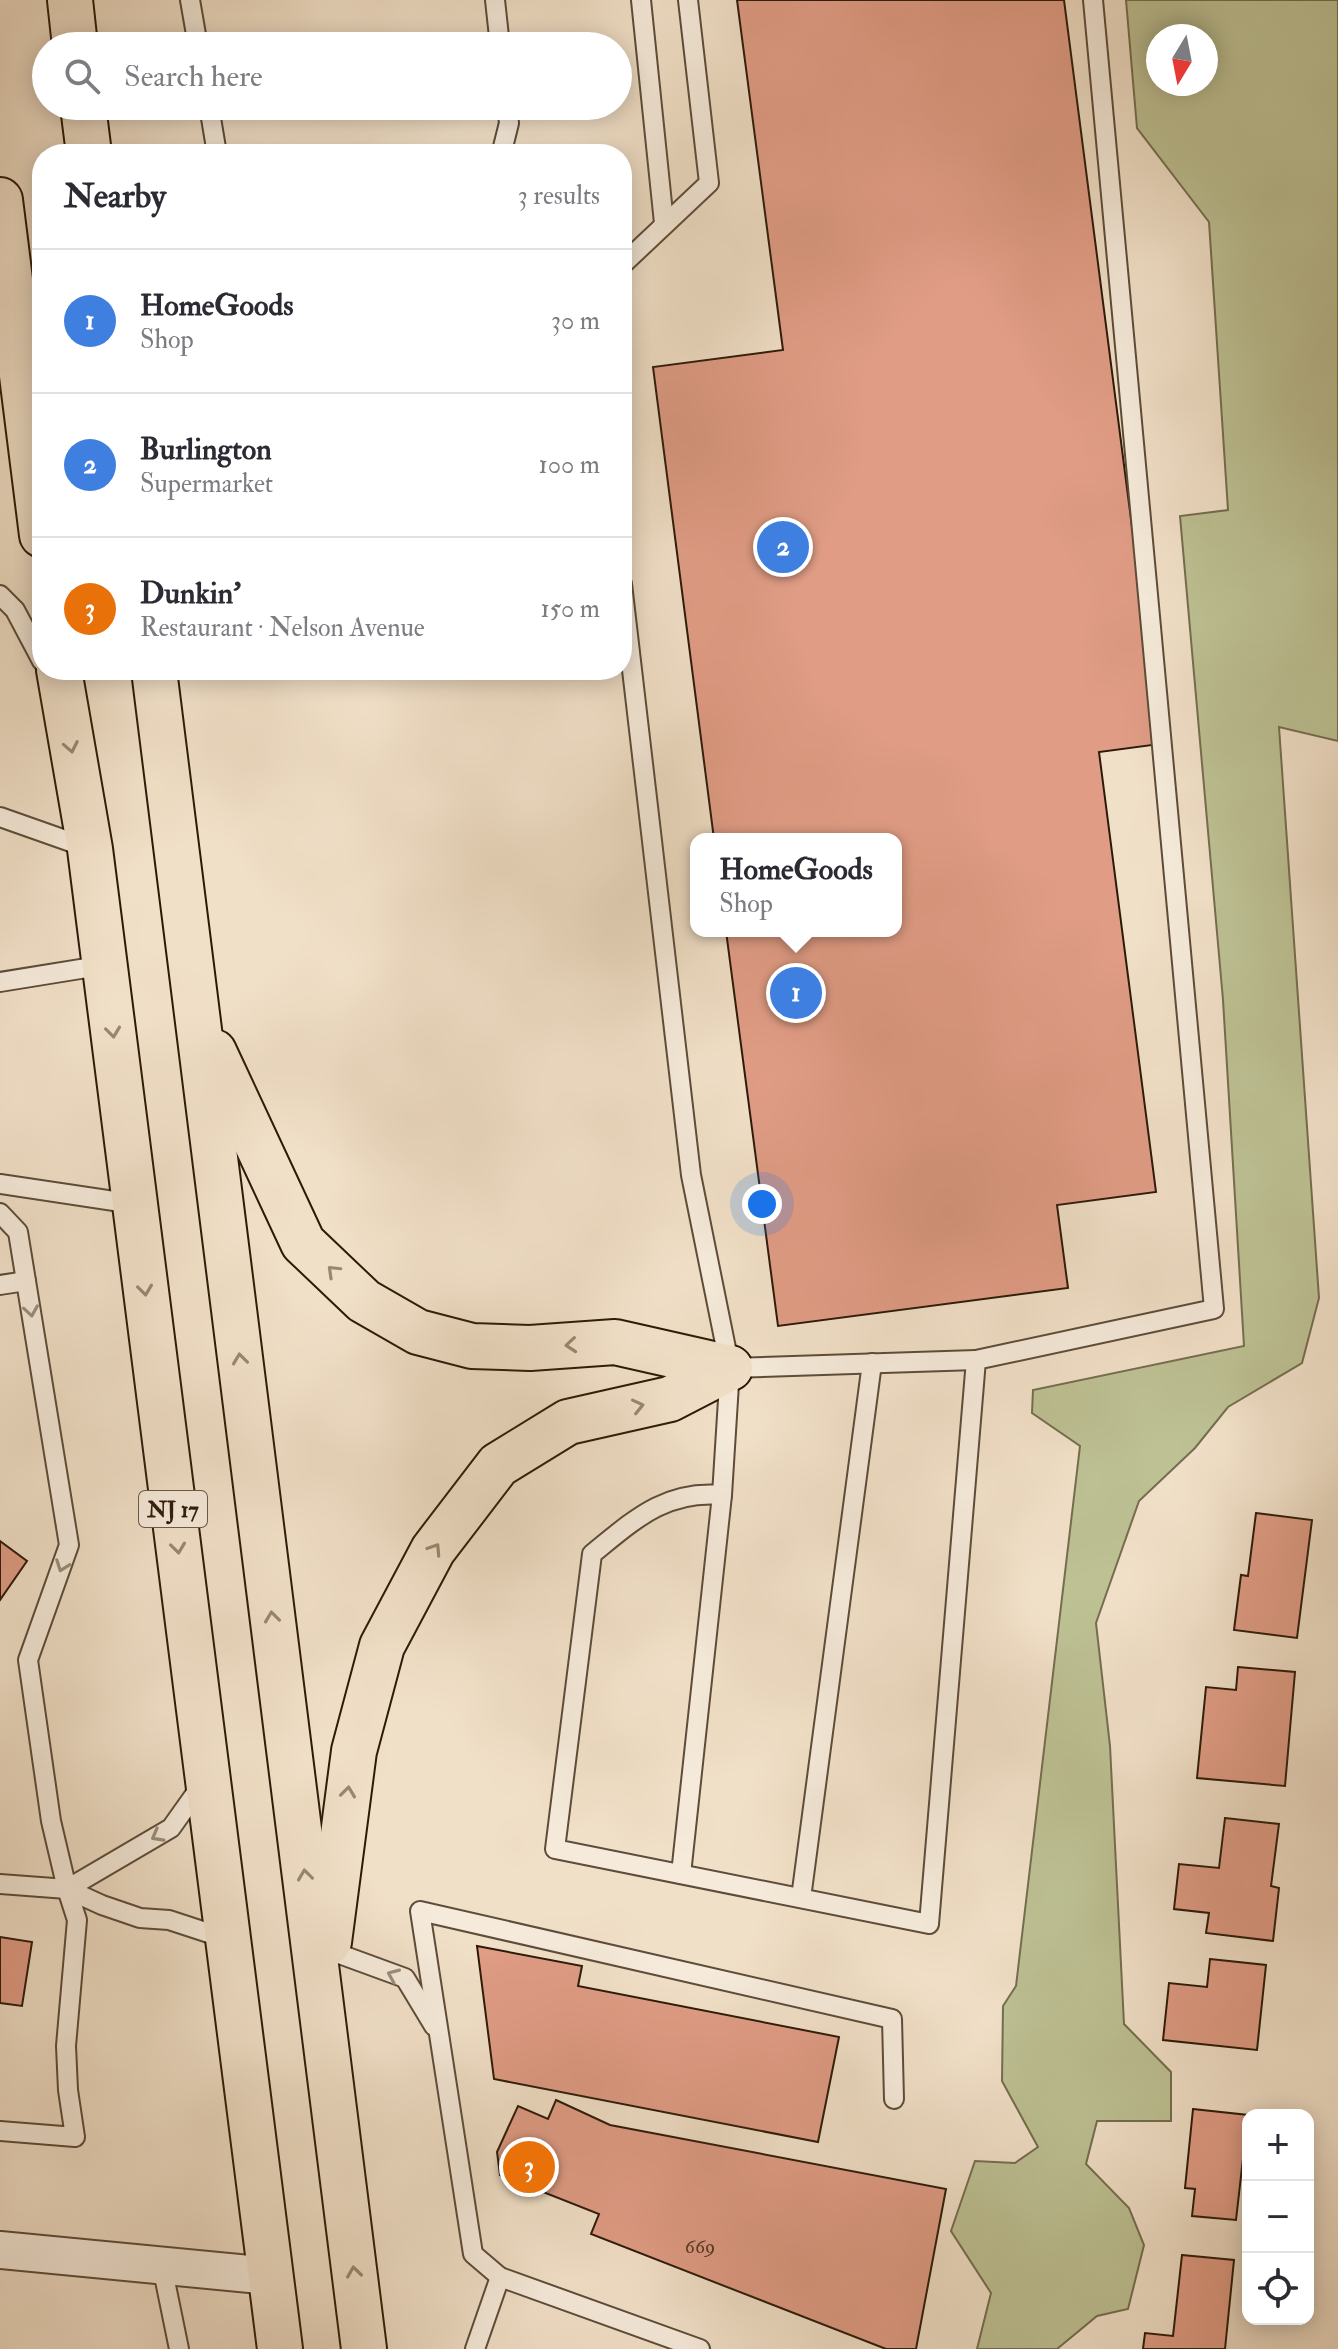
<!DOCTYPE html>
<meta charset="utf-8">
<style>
:root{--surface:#fff;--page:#f2f2f3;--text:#2b2b33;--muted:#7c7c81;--line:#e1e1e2;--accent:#d93025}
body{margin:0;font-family:"IM FELL Double Pica",serif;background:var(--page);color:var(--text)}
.controls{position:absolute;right:24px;bottom:24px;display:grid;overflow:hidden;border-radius:16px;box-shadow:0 4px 20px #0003}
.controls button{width:72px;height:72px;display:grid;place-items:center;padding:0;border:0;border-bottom:2px solid var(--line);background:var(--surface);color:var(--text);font:40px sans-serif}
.compass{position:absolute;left:1146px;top:24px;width:72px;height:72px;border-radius:50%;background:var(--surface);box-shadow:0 4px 20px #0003;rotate:190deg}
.you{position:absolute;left:762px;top:1204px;width:28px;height:28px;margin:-20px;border:6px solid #fff;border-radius:50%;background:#1a73e8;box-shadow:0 0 0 12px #1a73e833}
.badge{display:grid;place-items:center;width:52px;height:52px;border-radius:50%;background:var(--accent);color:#fff;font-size:26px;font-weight:700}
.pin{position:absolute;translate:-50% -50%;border:4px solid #fff;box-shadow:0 2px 8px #0006}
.popup{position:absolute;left:690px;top:833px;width:212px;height:104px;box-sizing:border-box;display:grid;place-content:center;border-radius:16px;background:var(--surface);filter:drop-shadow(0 2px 6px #0005);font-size:26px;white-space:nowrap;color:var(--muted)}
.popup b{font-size:30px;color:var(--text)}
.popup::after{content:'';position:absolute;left:50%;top:100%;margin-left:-16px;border:16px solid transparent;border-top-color:var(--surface)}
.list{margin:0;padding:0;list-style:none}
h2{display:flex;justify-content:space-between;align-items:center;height:104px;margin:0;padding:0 32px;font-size:34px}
h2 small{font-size:26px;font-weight:400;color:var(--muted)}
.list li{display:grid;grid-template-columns:52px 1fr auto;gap:24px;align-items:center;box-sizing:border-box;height:144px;padding:0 32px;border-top:2px solid var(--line)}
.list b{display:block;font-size:30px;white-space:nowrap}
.list p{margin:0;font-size:26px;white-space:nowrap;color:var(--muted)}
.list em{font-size:26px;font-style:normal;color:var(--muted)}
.icon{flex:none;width:44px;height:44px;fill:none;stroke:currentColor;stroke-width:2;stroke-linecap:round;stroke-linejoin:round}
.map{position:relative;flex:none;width:1338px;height:2349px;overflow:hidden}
.search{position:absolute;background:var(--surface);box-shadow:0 4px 20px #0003;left:32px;top:32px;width:600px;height:88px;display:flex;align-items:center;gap:20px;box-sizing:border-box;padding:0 28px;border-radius:44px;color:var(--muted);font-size:30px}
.panel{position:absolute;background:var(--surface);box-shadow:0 4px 20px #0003;left:32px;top:144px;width:600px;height:536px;border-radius:32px}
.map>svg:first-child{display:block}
</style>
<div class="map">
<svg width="1338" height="2349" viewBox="0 0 1338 2349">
<rect width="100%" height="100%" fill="#f1e0c8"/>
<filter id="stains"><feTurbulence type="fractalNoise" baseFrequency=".0025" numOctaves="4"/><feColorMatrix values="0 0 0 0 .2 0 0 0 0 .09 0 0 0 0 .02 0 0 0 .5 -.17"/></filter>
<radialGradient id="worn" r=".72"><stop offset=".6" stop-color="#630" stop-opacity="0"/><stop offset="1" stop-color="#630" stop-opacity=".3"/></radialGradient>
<path fill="#bdc194" stroke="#746e4e" stroke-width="2" fill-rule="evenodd" d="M1126,0H1338V741L1279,727L1319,1298L1302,1363L1228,1407L1195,1448L1139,1501L1096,1623L1110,1746L1124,2024L1171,2072V2121H1097L1086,2164L1129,2208L1144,2245L1128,2309L1097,2316L1057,2349H977L991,2293L951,2231L975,2161L1015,2163L1038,2147L1002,2081L1003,2006L1016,1986L1080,1446L1032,1413L1033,1390L1244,1346L1223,1000L1180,516L1228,510L1209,222L1137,128ZM1158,36H1206V84H1158Z"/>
<g fill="#e09c85" stroke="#2c1a09" stroke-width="2">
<path d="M737,0H1064L1160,744L1099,752L1156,1192L1057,1205L1068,1288L778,1326L726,931H896V839H714L653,367L783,350Z"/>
<path d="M436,34L437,46H344Z"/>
<path d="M1256,1513L1312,1520L1297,1638L1234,1630L1241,1575L1248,1576Z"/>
<path d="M0,1541L27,1561L0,1600Z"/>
<path d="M1238,1667L1295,1672L1285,1786L1197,1778L1206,1687L1236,1690Z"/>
<path d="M1225,1818L1279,1824L1271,1886L1279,1888L1273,1941L1206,1933L1209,1913L1174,1909L1179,1864L1219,1868Z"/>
<path d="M0,1937L32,1942L22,2006L0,2003Z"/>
<path d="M477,1946L582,1966L578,1986L839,2037L818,2142L494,2079Z"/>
<path d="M1210,1959L1266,1965L1257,2050L1163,2040L1169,1983L1207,1987Z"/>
<path d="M556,2100L610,2125L946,2189L916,2349H886L591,2234L599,2214L500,2175L497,2152L518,2106L548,2119Z"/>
<path d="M1193,2109L1248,2115L1236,2220L1192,2216L1195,2189L1185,2188Z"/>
<path d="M1182,2255L1234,2260L1225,2349H1143L1145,2333L1173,2336Z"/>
</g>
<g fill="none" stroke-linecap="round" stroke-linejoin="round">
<g stroke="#5d4c39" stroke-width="22">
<g id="service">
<path d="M190,0L198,46"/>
<path d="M495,0L500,46"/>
<path d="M641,0L664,223"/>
<path d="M209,106L217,154"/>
<path d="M498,154L502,151L509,123L507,106"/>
<path d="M622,265L709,183L688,0"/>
<path d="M622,584L691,1175L730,1368L722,1495C665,1490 634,1520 592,1554L555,1849L929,1924L976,1360L1214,1309L1093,0"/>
<path d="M0,595L15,610L42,661"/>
<path d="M0,817L88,848"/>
<path d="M0,982L105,965"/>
<path d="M0,1184L134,1204"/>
<path d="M0,1213L18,1232L69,1545L28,1660L51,1821L67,1889L77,1920L66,2046L68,2090L75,2137L0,2131"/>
<path d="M0,1285L26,1281"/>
<path d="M730,1368L976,1360"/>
<path d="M203,1783L171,1828L67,1889L102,1905L140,1918L169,1920L227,1939"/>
<path d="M681,1874L722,1495"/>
<path d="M0,1884L67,1889"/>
<path d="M801,1898L872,1363"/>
<path d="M323,1948L405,1978L434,2026"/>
<path d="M162,2266L179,2349"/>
<path d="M500,2277L473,2254L420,1911L892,2019L894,2099"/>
<path d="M475,2349L500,2277L700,2349"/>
</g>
</g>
<g stroke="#5d4c39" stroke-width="40">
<path id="minor" d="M0,2250L270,2276"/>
</g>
<g stroke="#2c1a09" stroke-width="48">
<g id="trunk">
<path d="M70,0L75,46"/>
<path d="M83,106L89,154"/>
<path d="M0,200L42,535"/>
<path d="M59,670L90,849L280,2349"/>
<path d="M154,670L364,2349"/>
<path d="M214,1052L303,1243L364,1301L418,1332L472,1346L530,1348L615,1342L730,1368"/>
<path d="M329,1942L354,1751L382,1646L433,1550L498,1465L568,1422L670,1399L730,1368"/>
</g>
</g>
<use href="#service" stroke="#f6ebdb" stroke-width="18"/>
<use href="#minor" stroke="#f6ebdb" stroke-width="36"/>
<use href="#trunk" stroke="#f1e0c8" stroke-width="44"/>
</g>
<defs><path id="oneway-chevron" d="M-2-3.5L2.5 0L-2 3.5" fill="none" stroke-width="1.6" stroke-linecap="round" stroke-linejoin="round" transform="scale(2)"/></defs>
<g stroke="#988772">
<use href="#oneway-chevron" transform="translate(71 747) rotate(79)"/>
<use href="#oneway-chevron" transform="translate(113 1032) rotate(83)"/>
<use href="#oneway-chevron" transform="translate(333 1271) rotate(-136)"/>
<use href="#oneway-chevron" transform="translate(145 1290) rotate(83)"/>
<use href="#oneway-chevron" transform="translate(571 1345) rotate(175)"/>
<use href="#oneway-chevron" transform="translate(240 1359) rotate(-97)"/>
<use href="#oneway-chevron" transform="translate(638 1406) rotate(-13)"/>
<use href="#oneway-chevron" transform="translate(178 1548) rotate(83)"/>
<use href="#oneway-chevron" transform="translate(435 1549) rotate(-57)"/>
<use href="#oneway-chevron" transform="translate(272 1617) rotate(-97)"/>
<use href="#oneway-chevron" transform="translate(348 1792) rotate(-83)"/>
<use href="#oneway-chevron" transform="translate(305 1875) rotate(-97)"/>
<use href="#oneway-chevron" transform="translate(354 2272) rotate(-98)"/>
</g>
<g stroke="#9b8d7c">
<use href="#oneway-chevron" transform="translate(31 1311) rotate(81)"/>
<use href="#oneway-chevron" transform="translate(62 1566) rotate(110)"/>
<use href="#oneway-chevron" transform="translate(157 1836) rotate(151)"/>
<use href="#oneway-chevron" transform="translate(393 1975) rotate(-157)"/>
</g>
<g text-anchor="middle" stroke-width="8" stroke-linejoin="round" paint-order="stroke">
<g font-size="20" fill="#593a28">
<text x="700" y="2253">669</text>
</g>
<rect fill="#f6ebdb" stroke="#695948" stroke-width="2" x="139" y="1491" width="68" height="36" rx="6"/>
<g font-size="22" font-weight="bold" fill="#2c1a09">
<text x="173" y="1517">NJ 17</text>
</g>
</g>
<rect width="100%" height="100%" filter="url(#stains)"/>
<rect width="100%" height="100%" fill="url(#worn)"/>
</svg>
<div class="controls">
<button>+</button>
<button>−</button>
<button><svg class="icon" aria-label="locate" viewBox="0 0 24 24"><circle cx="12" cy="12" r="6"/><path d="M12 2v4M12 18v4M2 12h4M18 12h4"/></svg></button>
</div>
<svg class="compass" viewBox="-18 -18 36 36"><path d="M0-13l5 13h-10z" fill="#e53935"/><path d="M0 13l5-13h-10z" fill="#7c7c81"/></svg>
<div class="you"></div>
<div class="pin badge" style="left:796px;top:993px;background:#3f7fe0">1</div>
<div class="popup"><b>HomeGoods</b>Shop</div>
<div class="pin badge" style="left:783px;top:547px;background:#3f7fe0">2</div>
<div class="pin badge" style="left:529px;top:2167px;background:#e8710a">3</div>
<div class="search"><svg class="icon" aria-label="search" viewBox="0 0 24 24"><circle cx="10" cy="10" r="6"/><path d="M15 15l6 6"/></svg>Search here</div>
<section class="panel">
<h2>Nearby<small>3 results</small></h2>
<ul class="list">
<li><span class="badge" style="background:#3f7fe0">1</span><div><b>HomeGoods</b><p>Shop</p></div><em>30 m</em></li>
<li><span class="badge" style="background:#3f7fe0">2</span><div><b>Burlington</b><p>Supermarket</p></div><em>100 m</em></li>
<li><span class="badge" style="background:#e8710a">3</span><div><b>Dunkin'</b><p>Restaurant · Nelson Avenue</p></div><em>150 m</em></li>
</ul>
</section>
</div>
